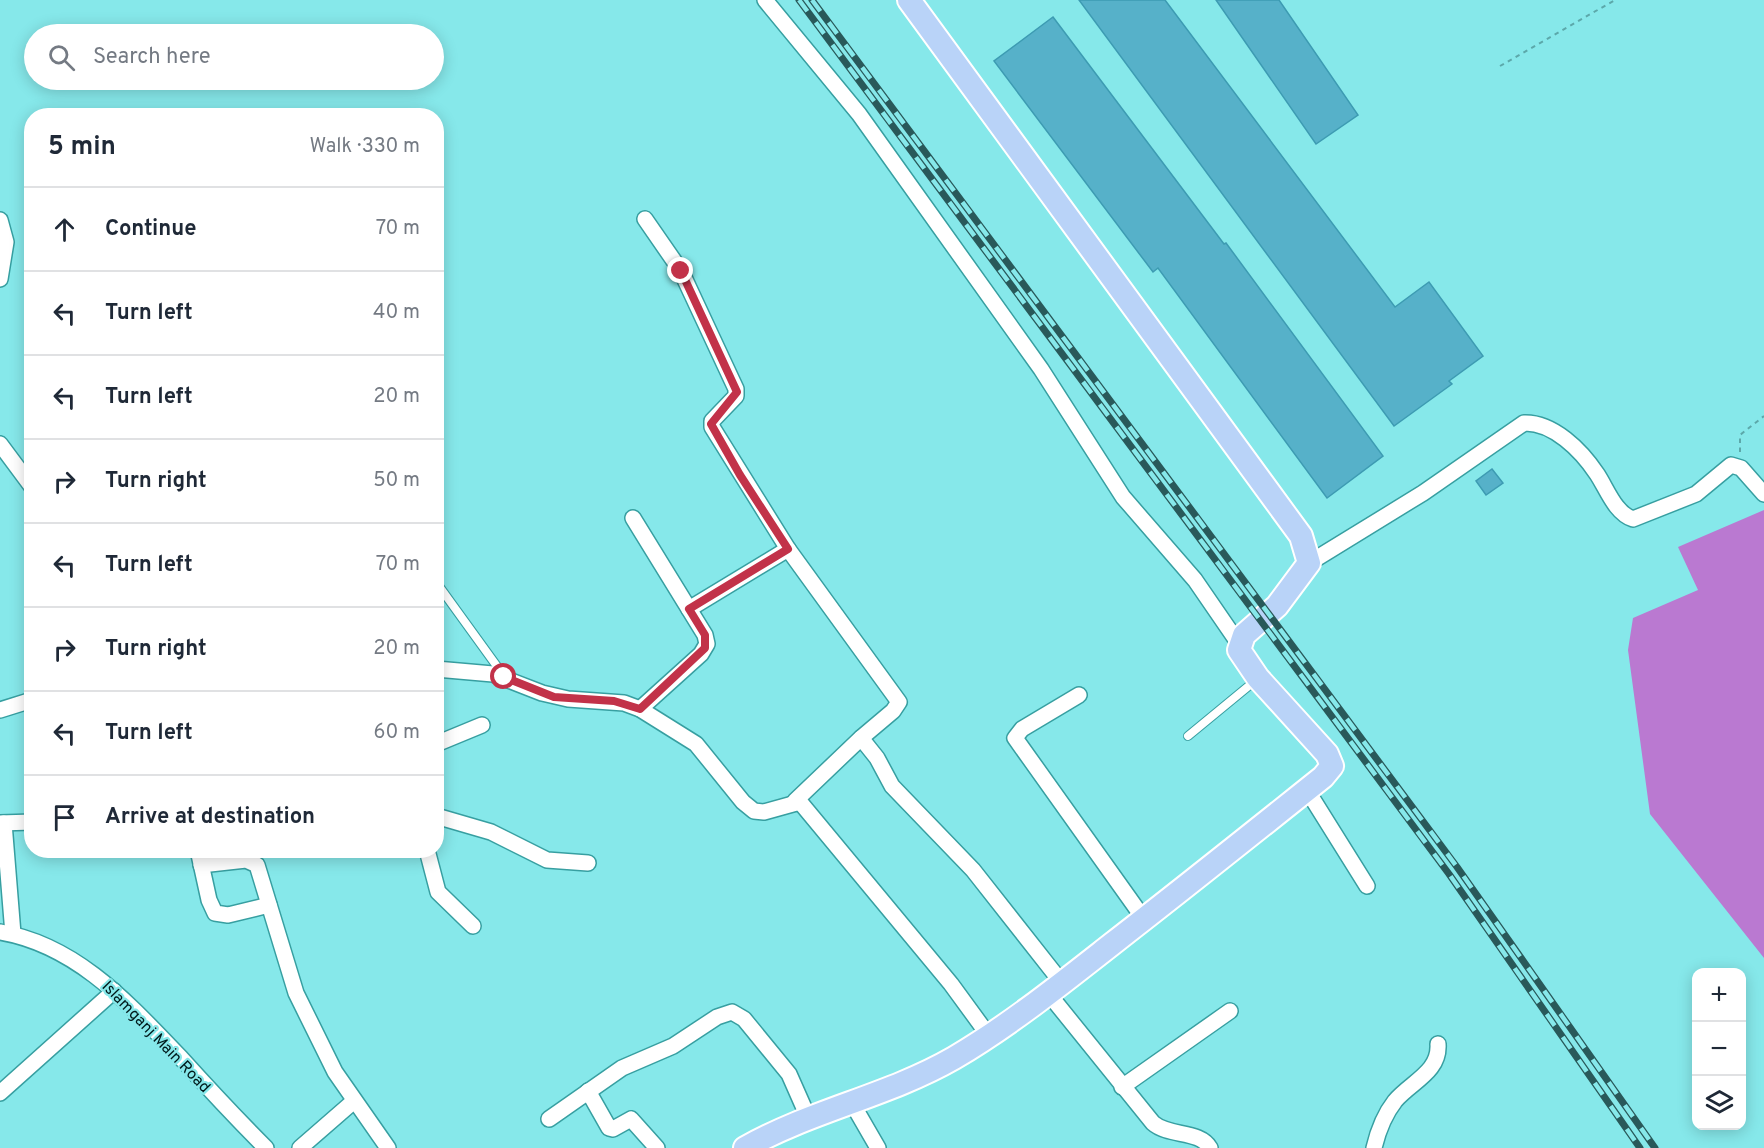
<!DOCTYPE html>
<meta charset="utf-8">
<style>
:root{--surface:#fff;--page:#f2f2f3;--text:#1f2937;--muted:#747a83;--line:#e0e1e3}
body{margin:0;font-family:Overpass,sans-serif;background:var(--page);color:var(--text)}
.controls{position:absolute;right:18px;bottom:18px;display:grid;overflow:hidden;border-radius:12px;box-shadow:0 3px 15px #0003}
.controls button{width:54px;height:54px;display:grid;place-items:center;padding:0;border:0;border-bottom:2px solid var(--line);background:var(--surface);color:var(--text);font:30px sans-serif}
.stop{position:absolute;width:18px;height:18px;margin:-14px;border:4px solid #c23249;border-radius:50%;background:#fff}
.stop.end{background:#c23249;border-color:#fff;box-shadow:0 2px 6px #0008}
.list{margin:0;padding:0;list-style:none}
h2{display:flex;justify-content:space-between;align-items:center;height:78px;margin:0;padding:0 24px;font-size:26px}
h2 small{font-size:20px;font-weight:400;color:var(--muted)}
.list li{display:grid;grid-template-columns:39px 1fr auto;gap:18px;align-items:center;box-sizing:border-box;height:84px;padding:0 24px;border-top:2px solid var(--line)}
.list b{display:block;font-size:22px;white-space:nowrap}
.list em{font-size:20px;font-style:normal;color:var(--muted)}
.icon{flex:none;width:33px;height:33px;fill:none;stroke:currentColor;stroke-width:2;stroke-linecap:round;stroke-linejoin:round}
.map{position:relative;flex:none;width:1764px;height:1148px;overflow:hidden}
.search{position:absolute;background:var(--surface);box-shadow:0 3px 15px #0003;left:24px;top:24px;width:420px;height:66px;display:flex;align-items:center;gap:15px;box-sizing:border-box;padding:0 21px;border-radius:33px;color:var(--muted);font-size:22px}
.panel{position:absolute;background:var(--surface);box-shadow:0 3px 15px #0003;left:24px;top:108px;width:420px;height:750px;border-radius:24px}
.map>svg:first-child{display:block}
</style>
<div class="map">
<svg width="1764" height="1148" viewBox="0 0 1764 1148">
<rect width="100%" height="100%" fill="#86e8ea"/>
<path fill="#ba79d1" d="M1764,510V958L1650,814L1628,650L1633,618L1698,590L1678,547Z"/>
<g fill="#56b1c9" stroke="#3d9bb2" stroke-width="1.5">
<path d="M1079,0H1165L1395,307L1429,282L1483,356L1449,381L1452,384L1394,426Z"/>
<path d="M1216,0H1279L1358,115L1316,144Z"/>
<path d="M1053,17L1224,244L1226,243L1383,456L1327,498L1158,268L1153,272L994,61Z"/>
<path d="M1492,469L1503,483L1486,495L1476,481Z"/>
</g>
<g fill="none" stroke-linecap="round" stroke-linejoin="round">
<g stroke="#379fa1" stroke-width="10">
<g id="lane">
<path d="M436,582L504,676"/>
<path d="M1188,736L1256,680"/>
</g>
</g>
<g stroke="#379fa1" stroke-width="18">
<g id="street">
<path d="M765,0L859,114L1041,369L1123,497L1195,580L1239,644"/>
<path d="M645,219L681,271L736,389V396L712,421V427L788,549L899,702L893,711L861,738L795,801"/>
<path d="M0,220L6,242L0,279"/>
<path d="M0,444L32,487"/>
<path d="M633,518L705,635L707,644L701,654L640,709"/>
<path d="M1309,563L1423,493L1524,423C1553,422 1581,450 1597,474C1607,489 1615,513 1633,519L1696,494L1731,465L1741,468L1764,494"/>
<path d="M689,609L788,549"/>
<path d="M436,669L493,674L542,693L568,699L624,703L640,709L696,744L743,802L754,811L764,812L800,802L951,984L989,1036"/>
<path d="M1079,695L1022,729L1015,738L1144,919"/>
<path d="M0,710L32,700"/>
<path d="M861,738L877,758L892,786L973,870L1062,983"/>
<path d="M436,744L482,725"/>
<path d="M1307,790L1367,886"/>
<path d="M436,816L491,832L547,860L588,863"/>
<path d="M0,823L32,822"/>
<path d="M4,823L13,934"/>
<path d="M198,850L209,900L215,913L228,915L269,905"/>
<path d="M427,850L438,892L473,926"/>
<path d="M201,865L246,860L257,865L296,993L335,1072L388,1148"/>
<path d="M0,932C77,945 129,1004 181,1058C209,1089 237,1119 266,1148"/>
<path d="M1048,993L1153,1123C1169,1137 1200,1130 1210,1148"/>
<path d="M1122,1087L1230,1011"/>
<path d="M588,1091L609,1128L613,1129L631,1119L657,1148"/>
<path d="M0,1093L114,991"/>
<path d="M852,1103L878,1148"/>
<path d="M549,1119L622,1068L673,1046L717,1017L732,1012L744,1019L789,1074L808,1117"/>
<path d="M300,1148L354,1101"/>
<path d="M1374,1148C1378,1131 1384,1115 1395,1101C1411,1082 1440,1072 1438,1044"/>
</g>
</g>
<g stroke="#fff" stroke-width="26">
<path id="primary" d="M745,1148C812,1110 888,1096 954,1058C1010,1025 1061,984 1112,944C1183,889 1253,833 1323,777L1332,766L1327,754L1258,678L1239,650L1244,635L1277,606L1309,563L1301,536L909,0"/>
</g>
<g stroke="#5ca8aa" stroke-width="2" stroke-dasharray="4.5 4.5" stroke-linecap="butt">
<path d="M1500,66L1615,0"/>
<path d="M1740,452V435L1764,416"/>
</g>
<use href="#lane" stroke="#fff" stroke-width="8"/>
<use href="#street" stroke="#fff" stroke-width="15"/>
<use href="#primary" stroke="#b9d3f8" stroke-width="22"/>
<g stroke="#29595a" stroke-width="7">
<g id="rail">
<path d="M799,0L1449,874L1640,1148"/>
<path d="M812,0L1457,867L1655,1148"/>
</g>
</g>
<use href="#rail" stroke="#86e8ea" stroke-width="4.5" stroke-dasharray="14" stroke-linecap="butt"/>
</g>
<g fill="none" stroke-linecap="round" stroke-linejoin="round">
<path stroke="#c23249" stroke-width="8" d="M504,677L554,697L614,701L640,709L705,648V635L689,609L788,549L740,475L711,424L737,392L681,271"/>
</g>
<g text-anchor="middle" stroke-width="4.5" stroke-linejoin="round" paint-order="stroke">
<g font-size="16" fill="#001a1b" stroke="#86e8ea">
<text transform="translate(157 1036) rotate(46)" y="6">Islamganj Main Road</text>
</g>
</g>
</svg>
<div class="controls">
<button>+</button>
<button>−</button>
<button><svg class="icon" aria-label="layers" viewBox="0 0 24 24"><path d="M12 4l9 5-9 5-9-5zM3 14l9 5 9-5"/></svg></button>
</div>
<div class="stop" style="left:504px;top:677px"></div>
<div class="stop end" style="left:681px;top:271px"></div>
<div class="search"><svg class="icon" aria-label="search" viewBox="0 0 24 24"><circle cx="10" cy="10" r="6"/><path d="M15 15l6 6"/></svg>Search here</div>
<section class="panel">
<h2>5 min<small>Walk · 330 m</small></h2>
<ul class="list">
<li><svg class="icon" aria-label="ahead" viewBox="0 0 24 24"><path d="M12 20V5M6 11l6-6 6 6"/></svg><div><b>Continue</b></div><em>70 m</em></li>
<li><svg class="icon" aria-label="left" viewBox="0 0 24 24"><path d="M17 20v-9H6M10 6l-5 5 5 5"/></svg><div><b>Turn left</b></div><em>40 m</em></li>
<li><svg class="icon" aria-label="left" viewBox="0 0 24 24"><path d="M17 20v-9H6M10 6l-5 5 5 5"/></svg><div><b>Turn left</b></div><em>20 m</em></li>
<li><svg class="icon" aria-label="right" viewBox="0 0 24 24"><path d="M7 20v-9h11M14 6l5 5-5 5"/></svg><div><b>Turn right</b></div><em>50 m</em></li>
<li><svg class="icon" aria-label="left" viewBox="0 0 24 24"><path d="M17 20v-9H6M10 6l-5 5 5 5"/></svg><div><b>Turn left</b></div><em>70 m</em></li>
<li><svg class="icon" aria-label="right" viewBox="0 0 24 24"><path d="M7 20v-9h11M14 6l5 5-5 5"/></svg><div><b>Turn right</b></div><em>20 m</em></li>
<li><svg class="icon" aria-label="left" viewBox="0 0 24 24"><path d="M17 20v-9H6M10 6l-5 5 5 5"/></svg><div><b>Turn left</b></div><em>60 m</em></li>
<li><svg class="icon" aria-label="arrive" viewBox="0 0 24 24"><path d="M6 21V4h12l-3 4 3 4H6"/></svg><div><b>Arrive at destination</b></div></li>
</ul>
</section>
</div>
